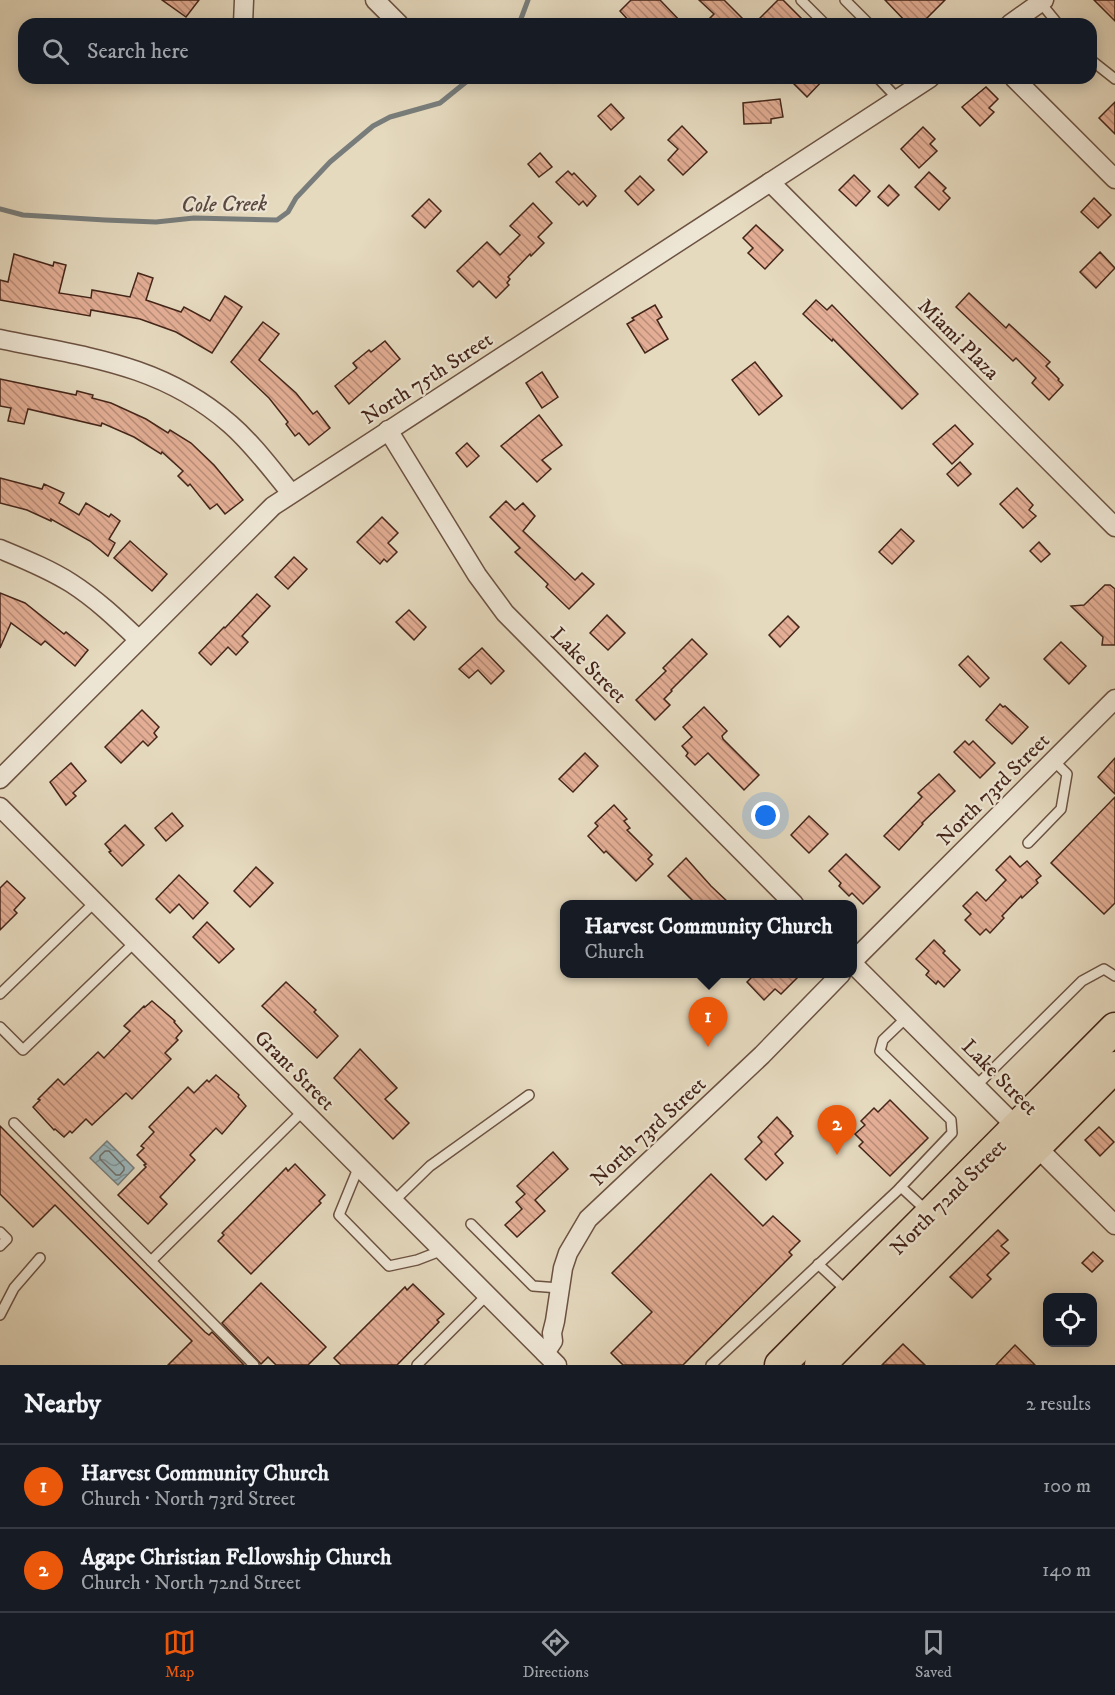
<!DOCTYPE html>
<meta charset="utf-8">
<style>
:root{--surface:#171b24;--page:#20242c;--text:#f1f3f6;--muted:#9ea1a6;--line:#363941;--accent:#ea580c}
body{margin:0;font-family:"IM FELL DW Pica",serif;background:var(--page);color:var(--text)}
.controls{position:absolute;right:18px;bottom:18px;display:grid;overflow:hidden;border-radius:12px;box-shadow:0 3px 15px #0003}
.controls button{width:54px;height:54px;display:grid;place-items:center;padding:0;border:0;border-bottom:2px solid var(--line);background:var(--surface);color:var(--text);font:30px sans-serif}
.you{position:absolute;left:766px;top:816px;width:21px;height:21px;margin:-15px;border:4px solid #fff;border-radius:50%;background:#1a73e8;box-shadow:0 0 0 9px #1a73e833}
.badge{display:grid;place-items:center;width:39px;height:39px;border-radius:50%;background:var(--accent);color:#fff;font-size:20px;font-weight:700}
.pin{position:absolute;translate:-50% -50px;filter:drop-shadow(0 2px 3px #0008)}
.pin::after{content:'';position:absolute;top:32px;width:21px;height:18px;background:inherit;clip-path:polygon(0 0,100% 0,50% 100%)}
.popup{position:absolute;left:560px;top:900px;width:297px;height:78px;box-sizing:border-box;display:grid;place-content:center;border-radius:12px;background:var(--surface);filter:drop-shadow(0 2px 4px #0005);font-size:20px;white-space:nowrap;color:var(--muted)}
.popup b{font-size:22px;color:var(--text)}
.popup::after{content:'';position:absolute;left:50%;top:100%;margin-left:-12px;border:12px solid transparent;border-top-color:var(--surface)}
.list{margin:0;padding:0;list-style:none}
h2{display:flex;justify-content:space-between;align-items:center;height:78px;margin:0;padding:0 24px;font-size:26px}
h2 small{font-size:20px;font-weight:400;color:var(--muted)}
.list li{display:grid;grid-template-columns:39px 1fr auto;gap:18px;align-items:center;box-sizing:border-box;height:84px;padding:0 24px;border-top:2px solid var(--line)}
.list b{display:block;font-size:22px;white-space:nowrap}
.list p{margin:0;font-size:20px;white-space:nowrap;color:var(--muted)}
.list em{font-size:20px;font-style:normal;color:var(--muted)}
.icon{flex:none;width:33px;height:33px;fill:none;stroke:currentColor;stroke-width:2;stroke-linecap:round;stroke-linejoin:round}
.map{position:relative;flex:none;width:1115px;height:1365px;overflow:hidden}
.search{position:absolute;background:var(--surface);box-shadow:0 3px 15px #0003;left:18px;right:18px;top:18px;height:66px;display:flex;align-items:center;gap:15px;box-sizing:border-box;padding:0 21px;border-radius:18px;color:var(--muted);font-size:22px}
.sheet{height:246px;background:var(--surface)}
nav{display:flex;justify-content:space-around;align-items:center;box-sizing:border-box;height:84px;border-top:2px solid var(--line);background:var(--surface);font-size:16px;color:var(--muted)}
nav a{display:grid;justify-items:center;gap:3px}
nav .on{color:var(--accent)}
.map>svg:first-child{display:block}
</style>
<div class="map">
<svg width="1115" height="1365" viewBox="0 0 1115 1365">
<defs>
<pattern id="water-waves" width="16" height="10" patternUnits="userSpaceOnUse" patternTransform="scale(1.5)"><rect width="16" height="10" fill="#9bb7bc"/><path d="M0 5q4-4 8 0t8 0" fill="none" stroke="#809598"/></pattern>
<pattern id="building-back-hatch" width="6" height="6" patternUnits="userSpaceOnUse" patternTransform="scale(1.5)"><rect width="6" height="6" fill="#e3ae95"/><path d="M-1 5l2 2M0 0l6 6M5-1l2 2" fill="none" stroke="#ba8d79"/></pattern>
</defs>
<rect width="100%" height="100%" fill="#e5d9be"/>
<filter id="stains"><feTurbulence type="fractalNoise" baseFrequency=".00333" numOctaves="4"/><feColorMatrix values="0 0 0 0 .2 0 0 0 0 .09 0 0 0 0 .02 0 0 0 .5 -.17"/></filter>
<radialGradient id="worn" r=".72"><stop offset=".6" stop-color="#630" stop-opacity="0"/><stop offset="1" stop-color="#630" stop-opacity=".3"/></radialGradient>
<path fill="url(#water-waves)" stroke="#787d7b" stroke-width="1.5" d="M107,1141L134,1168L118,1185L90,1158Z"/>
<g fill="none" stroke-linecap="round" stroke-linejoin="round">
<path stroke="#706e6a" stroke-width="1.5" d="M105,1151H109L124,1167V1170L120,1175H116L100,1159V1156Z"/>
<g stroke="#787d7b" stroke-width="5">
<path d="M519,24L528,0"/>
<path d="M0,209L23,215L105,220L156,222L194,218L277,220L288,212L296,198L330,162L373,126L390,117L440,103L471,78"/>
</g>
</g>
<g fill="url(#building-back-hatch)" stroke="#442519" stroke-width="1.5">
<path d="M162,0H199L186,17Z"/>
<path d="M631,0H660L683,24H632L620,11Z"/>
<path d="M699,0H724L748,24H704L714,14Z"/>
<path d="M778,0H783L807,24H754Z"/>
<path d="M885,0H945L921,24H908Z"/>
<path d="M1094,0H1115V21Z"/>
<path d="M788,78H825L807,97Z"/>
<path d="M986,87L998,99L989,108L994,112L980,126L962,107Z"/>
<path d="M780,99L783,117L771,119V123L744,124L743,103Z"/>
<path d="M1115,102V134L1099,118Z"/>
<path d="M611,104L624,118L611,130L598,116Z"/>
<path d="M682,126L707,152L683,175L668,160L678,149L668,140Z"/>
<path d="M923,127L935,139L930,144L937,151L919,168L901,149Z"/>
<path d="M540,153L552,167L539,177L528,164Z"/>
<path d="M568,171L572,175L574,173L596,196L587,206L583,201L579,205L556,182Z"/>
<path d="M929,172L946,188L943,191L950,198L939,210L915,187Z"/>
<path d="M854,175L870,191L856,206L839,190Z"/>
<path d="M640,176L654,190L638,205L625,191Z"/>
<path d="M889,185L899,195L888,206L878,197Z"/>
<path d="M1094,198L1111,215L1098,228L1081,212Z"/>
<path d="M429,199L441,211L425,228L412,216Z"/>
<path d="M533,203L552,223L538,237L544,243L531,256L530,254L508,277L510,279L507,283L509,285L496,298L479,281L473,287L457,271L487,242L500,255L520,235L510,226Z"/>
<path d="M756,225L783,250L765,269L748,253L753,248L743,238Z"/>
<path d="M1100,252L1115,268L1096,288L1080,272Z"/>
<path d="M14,254L53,266L54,262L66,265L59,293L91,298L92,290L130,297L138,273L153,278L146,300L181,312L184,307L210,321L225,296L242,307L212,353L176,332L140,319L91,310L90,316L0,300V280L8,282Z"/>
<path d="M969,293L1006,328L1009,324L1050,362L1046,366L1059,379L1058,380L1063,385L1049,400L1032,383L1036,378L1016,358L1013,361L956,307Z"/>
<path d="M816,300L827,310L832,305L918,394L902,409L833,339L832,341L803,314Z"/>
<path d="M655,305L662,317L657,320L668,339L645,353L627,324L634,320L632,318Z"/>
<path d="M263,322L279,334L259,360L296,393L313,414L317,411L330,428L309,445L299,433L295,436L286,424L288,422L269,398L231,362Z"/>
<path d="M385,341L400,359L349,404L335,386L357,368L353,363L369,350L371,352Z"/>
<path d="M755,362L782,396L759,415L732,380Z"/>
<path d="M542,372L558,397L542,408L526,383Z"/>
<path d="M0,379L76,395L77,391L93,395L92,398L111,403L146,419L168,433L170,430L191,443L214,465L243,500L225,514L217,504L210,509L190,484L188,486L178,476L183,471L162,452L161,454L134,437L102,423L101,426L28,409L24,424L8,421L11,408L0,406Z"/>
<path d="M539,415L562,445L542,460L551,469L537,482L501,446Z"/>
<path d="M955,425L973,444L952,464L933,444Z"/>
<path d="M467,443L479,456L467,467L456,453Z"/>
<path d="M960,462L971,474L958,486L947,474Z"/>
<path d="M0,478L42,489L44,484L64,493L59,503L79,515L86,503L109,517L111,514L120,521L109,539L115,543L108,556L90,541L51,519V521L27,510L0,503Z"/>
<path d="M1017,488L1033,505L1029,510L1036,516L1023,528L1000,504Z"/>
<path d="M506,501L515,510L523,503L535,516L523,531L575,580L582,573L594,584L569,609L546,587L548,584L515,552L520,548L490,517Z"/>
<path d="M382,517L398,533L388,543L397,552L387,562L384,559L380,564L357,542Z"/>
<path d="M901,529L914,541L892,564L879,552Z"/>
<path d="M130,541L167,574L152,591L114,558Z"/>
<path d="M1039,542L1050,554L1041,562L1030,551Z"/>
<path d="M294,557L307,569L288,589L275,577Z"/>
<path d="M1105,585H1110L1115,589V645H1102L1103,637L1071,606L1084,605Z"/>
<path d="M0,593L25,603L64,634L66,632L88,650L75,666L45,641L41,645L11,623L0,648Z"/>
<path d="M257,594L270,606L242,636L248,642L236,655L228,647L211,665L199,653L224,627L225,628Z"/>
<path d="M409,610L426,627L414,640L396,622Z"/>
<path d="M607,615L625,633L608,650L590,633Z"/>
<path d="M788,616L799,627L780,647L769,635Z"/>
<path d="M692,639L707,654L671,690L672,691L664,699L670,705L655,720L636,700L666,671L663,668Z"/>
<path d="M1061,642L1086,666L1069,684L1044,659Z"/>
<path d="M482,648L504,671L491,684L478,670L469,678L459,669Z"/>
<path d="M968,656L989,678L980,687L959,665Z"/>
<path d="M1000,704L1003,707L1005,706L1028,727L1012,744L986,720Z"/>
<path d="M704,707L727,731L722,736L723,739L759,775L744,790L708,753L695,765L686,756L688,753L682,746L692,737L683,727Z"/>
<path d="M142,710L159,727L154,733L157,737L148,746L143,741L121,763L105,747Z"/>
<path d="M965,741L969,745L973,741L995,763L980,778L954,752Z"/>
<path d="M585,753L598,766L573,792L559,779Z"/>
<path d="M1115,758V794L1098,777Z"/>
<path d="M71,763L86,781L73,793L76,796L66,805L50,782Z"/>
<path d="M939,774L955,791L922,823L923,824L899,850L884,836L922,797L918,793Z"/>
<path d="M1115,797V903L1104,914L1051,863Z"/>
<path d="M614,805L627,819L624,821L630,828L627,830L652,855L648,859L653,864L636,881L606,851L604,853L588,836L598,826L595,823Z"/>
<path d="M172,813L183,826L166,841L155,828Z"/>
<path d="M809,816L828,834L809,853L791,835Z"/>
<path d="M125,825L144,845L122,866L109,852L111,851L105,844Z"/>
<path d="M846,854L880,887L863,904L852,893L849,896L839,886L841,883L829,871Z"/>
<path d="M1010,856L1020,867L1027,861L1041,876L1036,880L1038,883L1022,898L1021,896L1002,916L1004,918L990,933L986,929L980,935L965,920L971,914L963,906L977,892L986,901L1006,880L996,870Z"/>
<path d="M686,858L711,886L730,904H696L668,876Z"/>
<path d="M256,867L273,883L250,907L234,891Z"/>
<path d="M179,875L208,903L193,919L179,904L170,913L156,899Z"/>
<path d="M7,881L25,898L14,910L17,913L0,930V888Z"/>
<path d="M207,922L234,949L219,963L193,937Z"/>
<path d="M934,940L945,951L943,953L960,970L944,987L938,981L936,984L926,975L929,971L916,959Z"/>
<path d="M755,974H801L781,994L775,989L764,1000L747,982Z"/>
<path d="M286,982L316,1010L314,1012L338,1036L317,1058L262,1006Z"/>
<path d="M152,1001L175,1021L174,1022L182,1031L176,1038L178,1040L165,1053L171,1059L132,1099L126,1093L92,1125L86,1119L72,1133L70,1131L64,1137L55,1129L54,1130L33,1107L40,1100L38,1099L58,1079L64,1085L98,1052L104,1058L130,1031L124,1026L144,1006L145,1007Z"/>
<path d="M360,1049L397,1088L385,1099L409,1123L393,1139L334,1078Z"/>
<path d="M216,1075L239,1095L238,1097L246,1106L222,1134L216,1128L190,1155L195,1160L160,1197L167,1204L148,1224L118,1195L146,1167L144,1165L146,1164L137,1155L144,1148L141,1146L154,1132L149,1127L188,1087L194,1093L207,1080L209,1082Z"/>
<path d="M890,1100L928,1138L890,1176L859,1146L863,1142L855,1134L865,1125L861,1121L874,1108L878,1112Z"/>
<path d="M777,1117L791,1132L790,1133L793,1136L775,1154L783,1163L766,1180L745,1159L762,1142L758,1137Z"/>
<path d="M0,1126L205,1332L209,1335L212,1332L244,1365H168L192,1341L55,1205L33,1227L0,1194Z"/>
<path d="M1099,1127L1114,1142L1100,1156L1085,1140Z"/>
<path d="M553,1152L568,1169L535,1200L545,1211L517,1237L505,1225L522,1209L516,1202L525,1194L517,1186Z"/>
<path d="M295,1164L325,1195L319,1201L321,1203L251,1274L218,1241L224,1235L222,1233L238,1217L286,1168L288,1171Z"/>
<path d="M711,1174L763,1226L773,1216L800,1241L789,1252L792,1255L683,1365H623L611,1353L652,1312L612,1273Z"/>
<path d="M998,1230L1008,1240L1001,1246L1009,1253L987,1275L991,1279L972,1298L950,1277Z"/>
<path d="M1093,1252L1103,1261L1092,1272L1082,1263Z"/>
<path d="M261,1283L326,1347L308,1365H276L268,1357L261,1364L222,1323Z"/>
<path d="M413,1284L444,1314L437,1320L439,1322L397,1365H341L334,1358L405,1287L407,1290Z"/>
<path d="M903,1344L925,1365H882Z"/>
<path d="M1015,1345L1035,1365H996Z"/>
</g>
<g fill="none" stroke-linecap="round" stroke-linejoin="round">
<g stroke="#6c5242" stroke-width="12">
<g id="service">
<path d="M801,0L825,24"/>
<path d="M845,0L869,24"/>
<path d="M1040,2L1058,24"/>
<path d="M1091,60L1115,79"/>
<path d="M878,78L898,99"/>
<path d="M1028,843L1061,809L1067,774L1054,761"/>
<path d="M0,994L95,902"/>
<path d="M0,1027L23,1050L135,942"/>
<path d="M976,1086L1082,981L1104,969L1115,976"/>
<path d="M14,1123L151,1261"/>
<path d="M359,1166L339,1215L389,1266L417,1260L443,1250"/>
<path d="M901,1187L928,1212"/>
<path d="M394,1201L430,1166L529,1095"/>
<path d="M471,1224L533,1286L559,1288"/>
<path d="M0,1232L7,1239L0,1246"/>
<path d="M818,1264L847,1291"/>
<path d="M0,1315L14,1288L40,1258"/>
<path d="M254,1365L151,1261L303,1111"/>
<path d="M417,1365L487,1295"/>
<path d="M711,1365L897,1191L952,1133L951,1120L880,1051L883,1040L907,1017"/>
</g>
</g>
<g stroke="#6c5242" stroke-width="21">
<g id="minor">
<path d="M375,0L399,24"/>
<path d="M243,24L244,0"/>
<path d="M1010,24L1044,0"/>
<path d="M1014,78L1115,179"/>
<path d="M770,182L1115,527"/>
<path d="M0,339C86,357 161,364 230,424C253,444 272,470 291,493"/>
<path d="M388,430L477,575L505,613L794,904"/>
<path d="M0,549C24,559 49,569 71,583C96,599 117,619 138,639"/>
<path d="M0,779L273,506L930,78"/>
<path d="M0,807L557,1365"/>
<path d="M852,962L1115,699"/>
<path d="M852,963L1115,1225"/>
<path d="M545,1353L553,1341L552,1333L555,1321L563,1268L568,1253L588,1219L762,1055L841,974"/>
</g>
</g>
<g stroke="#442519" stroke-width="33">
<g id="primary">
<path d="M780,1365L1115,1028"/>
<path d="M820,1365L1115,1067"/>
</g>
</g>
<use href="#service" stroke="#eee6d5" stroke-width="9"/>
<use href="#minor" stroke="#eee6d5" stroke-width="18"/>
<use href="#primary" stroke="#e5d9be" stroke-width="30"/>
</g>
<g text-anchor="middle" stroke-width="4.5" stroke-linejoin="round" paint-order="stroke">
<g font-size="21" fill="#442519" stroke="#eee6d5">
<text transform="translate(959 339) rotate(45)" y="7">Miami Plaza</text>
<text transform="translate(427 378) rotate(-33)" y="7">North 75th Street</text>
<text transform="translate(589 665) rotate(45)" y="7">Lake Street</text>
<text transform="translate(993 789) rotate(-45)" y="7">North 73rd Street</text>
<text transform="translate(295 1070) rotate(45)" y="7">Grant Street</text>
<text transform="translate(1000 1077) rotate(45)" y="7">Lake Street</text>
<text transform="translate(648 1131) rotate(-43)" y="7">North 73rd Street</text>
<text transform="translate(948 1197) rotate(-45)" y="7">North 72nd Street</text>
</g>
<g font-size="22" font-style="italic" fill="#5a4a42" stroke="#eee6d5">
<text transform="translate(224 203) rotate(-1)" y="8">Cole Creek</text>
</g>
</g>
<rect width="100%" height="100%" filter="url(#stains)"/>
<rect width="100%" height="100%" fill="url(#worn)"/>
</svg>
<div class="controls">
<button><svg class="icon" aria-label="locate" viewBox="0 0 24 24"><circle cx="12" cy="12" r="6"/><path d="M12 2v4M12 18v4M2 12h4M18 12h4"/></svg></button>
</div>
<div class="you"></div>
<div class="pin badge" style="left:708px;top:1047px">1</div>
<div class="popup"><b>Harvest Community Church</b>Church</div>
<div class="pin badge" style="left:837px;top:1155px">2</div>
<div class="search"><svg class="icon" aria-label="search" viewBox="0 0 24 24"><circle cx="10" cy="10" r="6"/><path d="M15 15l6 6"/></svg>Search here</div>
</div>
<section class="sheet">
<h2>Nearby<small>2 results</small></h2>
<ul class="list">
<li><span class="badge">1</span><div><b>Harvest Community Church</b><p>Church · North 73rd Street</p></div><em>100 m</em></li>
<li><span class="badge">2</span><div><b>Agape Christian Fellowship Church</b><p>Church · North 72nd Street</p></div><em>140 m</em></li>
</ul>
</section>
<nav>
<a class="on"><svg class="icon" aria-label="map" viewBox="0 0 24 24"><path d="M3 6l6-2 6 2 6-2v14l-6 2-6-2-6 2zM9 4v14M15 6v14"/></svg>Map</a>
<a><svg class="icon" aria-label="directions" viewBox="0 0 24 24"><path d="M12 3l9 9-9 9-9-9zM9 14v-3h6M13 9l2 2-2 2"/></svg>Directions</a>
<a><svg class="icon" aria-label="saved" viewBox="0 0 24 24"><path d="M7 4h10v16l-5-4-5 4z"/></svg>Saved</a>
</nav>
